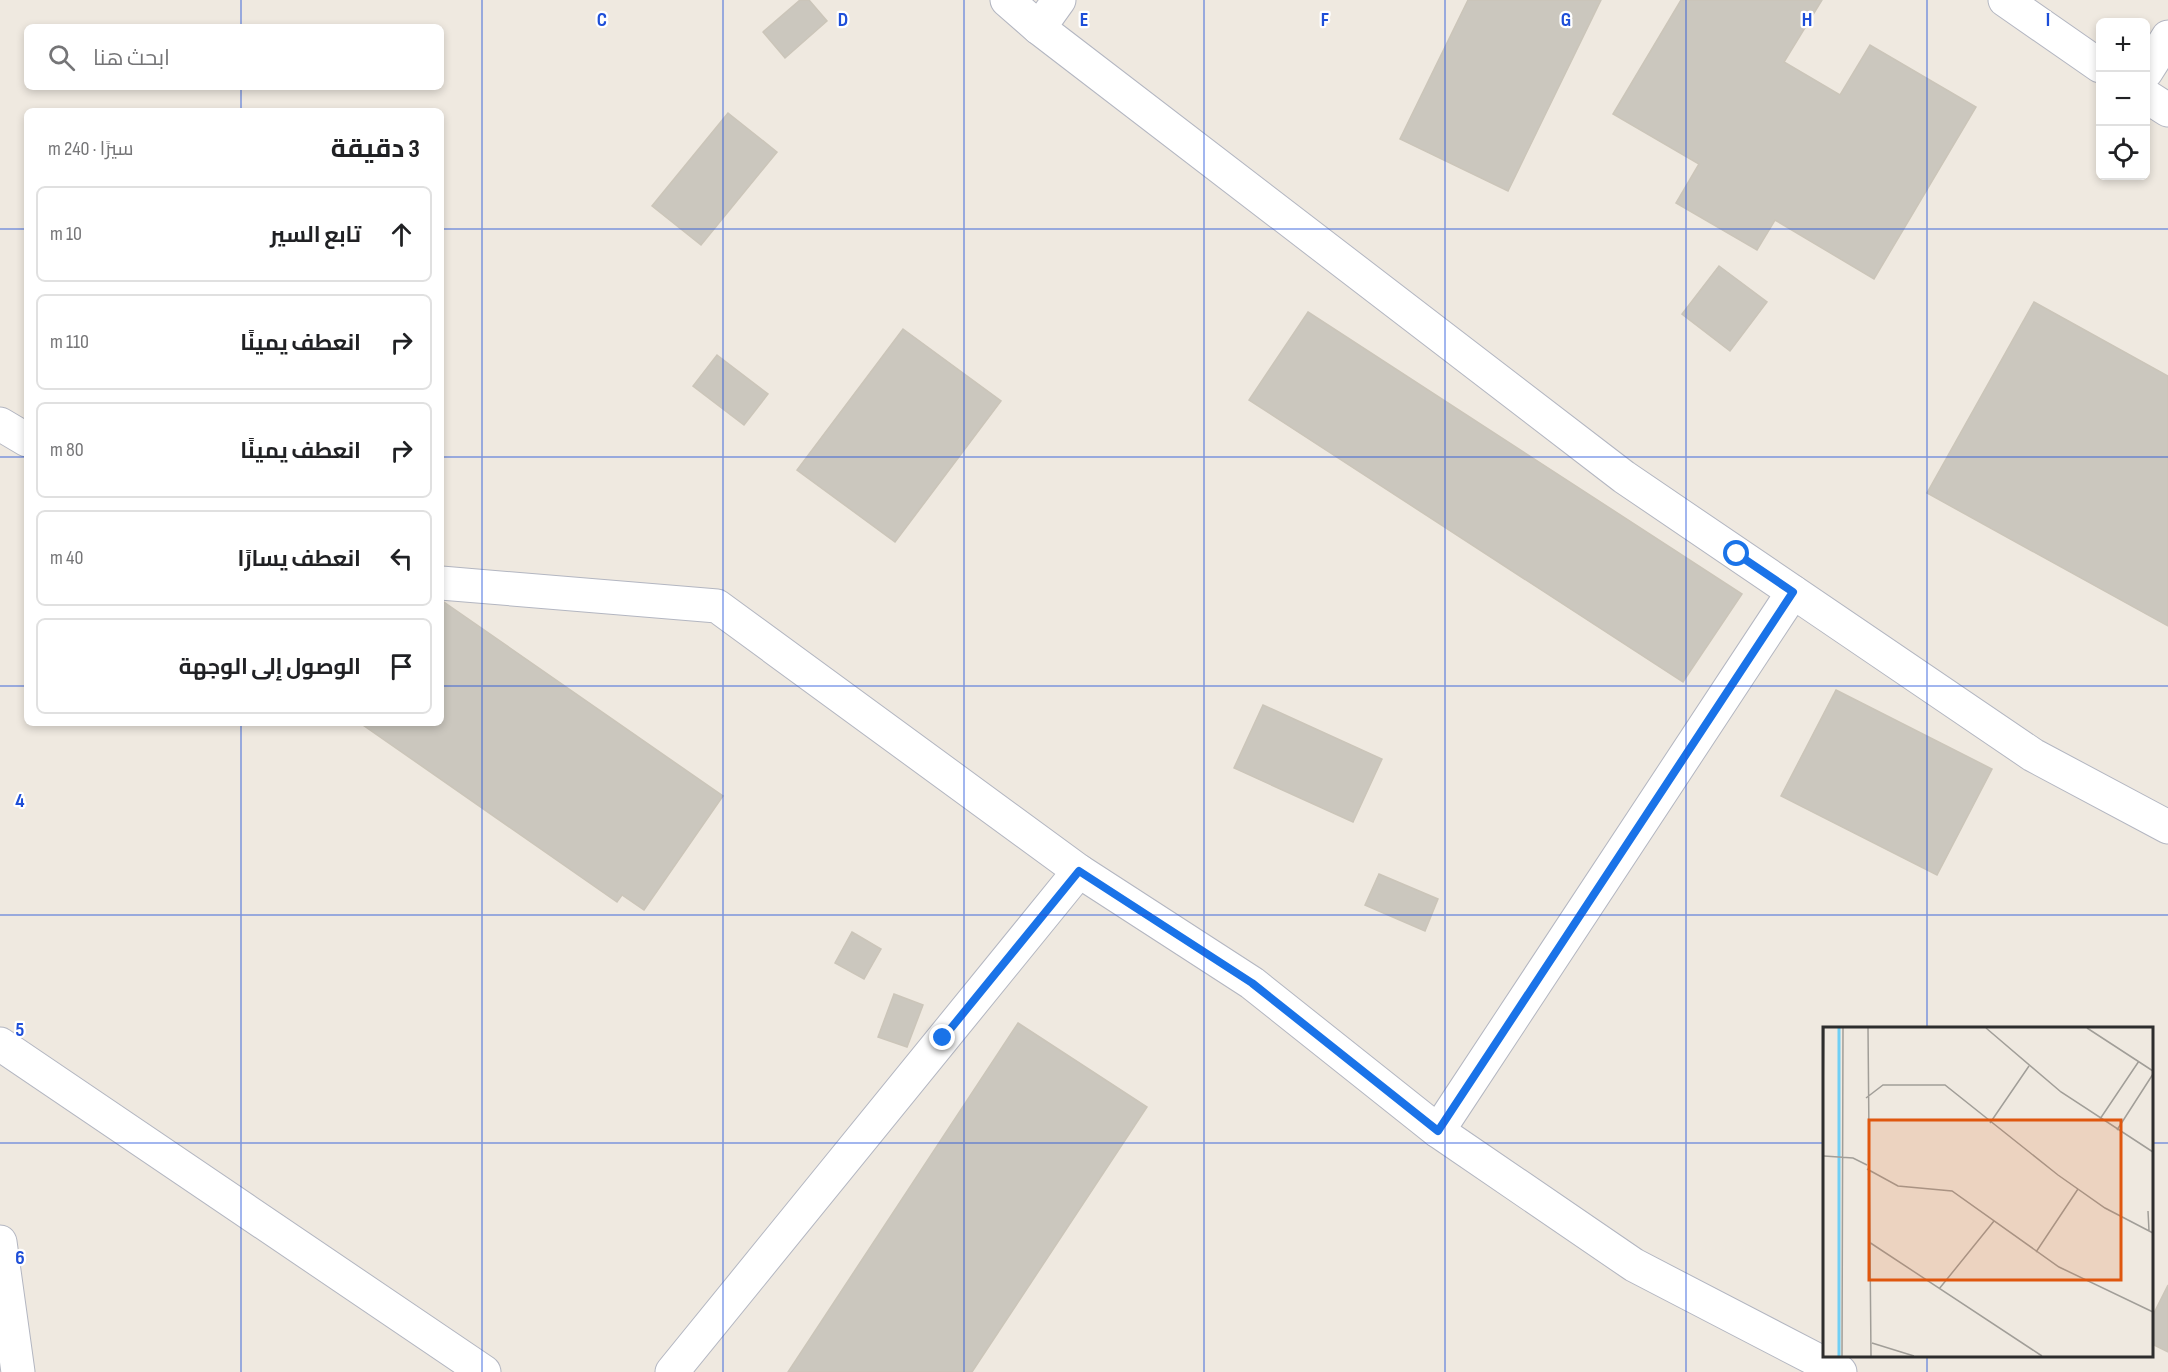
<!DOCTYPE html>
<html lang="ar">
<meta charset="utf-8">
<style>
:root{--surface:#fff;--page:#f6f6f6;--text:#202124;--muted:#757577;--line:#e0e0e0}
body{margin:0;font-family:"Sofia Sans Condensed",Cairo,sans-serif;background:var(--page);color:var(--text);direction:rtl}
.controls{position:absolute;right:18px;top:18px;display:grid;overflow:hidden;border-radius:9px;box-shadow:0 3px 9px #0003}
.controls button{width:54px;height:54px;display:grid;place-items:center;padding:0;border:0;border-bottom:2px solid var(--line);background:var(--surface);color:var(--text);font:30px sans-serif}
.stop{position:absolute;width:18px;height:18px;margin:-14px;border:4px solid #1a73e8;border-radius:50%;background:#fff}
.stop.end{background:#1a73e8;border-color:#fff;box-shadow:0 2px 6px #0008}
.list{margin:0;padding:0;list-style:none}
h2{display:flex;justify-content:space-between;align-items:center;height:78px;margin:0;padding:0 24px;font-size:26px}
h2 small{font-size:20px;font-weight:400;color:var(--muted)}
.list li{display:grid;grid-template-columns:39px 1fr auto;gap:18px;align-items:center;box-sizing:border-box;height:96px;margin:0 12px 12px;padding:0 12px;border:2px solid var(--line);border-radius:9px}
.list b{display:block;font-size:22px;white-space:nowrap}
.list em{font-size:20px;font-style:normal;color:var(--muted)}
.icon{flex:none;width:33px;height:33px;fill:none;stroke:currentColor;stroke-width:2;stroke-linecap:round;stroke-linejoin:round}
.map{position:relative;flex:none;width:2168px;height:1372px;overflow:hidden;direction:ltr}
.search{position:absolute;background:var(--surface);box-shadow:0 3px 9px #0003;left:24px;top:24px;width:420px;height:66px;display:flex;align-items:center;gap:15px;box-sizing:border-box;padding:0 21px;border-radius:9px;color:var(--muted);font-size:22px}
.panel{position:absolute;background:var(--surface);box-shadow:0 3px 9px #0003;left:24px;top:108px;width:420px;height:618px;border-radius:9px;direction:rtl}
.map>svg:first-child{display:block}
</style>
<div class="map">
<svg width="2168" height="1372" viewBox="0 0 2168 1372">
<rect width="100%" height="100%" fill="#efe9e0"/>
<g fill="#cbc7be" stroke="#cbc5b9" stroke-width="1.5">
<path d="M800,0H809L827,21L785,58L763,32Z"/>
<path d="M1468,0H1601L1508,191L1400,139Z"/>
<path d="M1681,0H1822L1784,62L1840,95L1870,45L1976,107L1874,279L1775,220L1757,250L1676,203L1699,164L1613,114Z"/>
<path d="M728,113L777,152L701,245L652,206Z"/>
<path d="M1719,266L1767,302L1730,351L1682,314Z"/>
<path d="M2034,302L2168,376V626L1927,493Z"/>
<path d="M1308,312L1742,594L1683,682L1249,400Z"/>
<path d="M903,329L1001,401L895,542L797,470Z"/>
<path d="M717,355L768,394L744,425L693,386Z"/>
<path d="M441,600L723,796L644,910L622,895L617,902L360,723H441Z"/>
<path d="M1836,690L1992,769L1937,875L1781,796Z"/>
<path d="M1263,705L1382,759L1353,822L1234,768Z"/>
<path d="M1379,874L1438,899L1425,931L1365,905Z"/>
<path d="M852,932L881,949L864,979L835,963Z"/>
<path d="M894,994L923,1005L907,1047L878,1037Z"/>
<path d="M1018,1023L1147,1107L972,1372H788Z"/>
<path d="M2168,1285V1352L2152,1344V1317Z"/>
</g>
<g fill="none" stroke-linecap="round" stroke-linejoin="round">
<g stroke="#b3b6c1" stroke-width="35">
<g id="minor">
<path d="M1007,0L1039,28L1624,477L2033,755L2168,827"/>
<path d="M2005,0L2100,66"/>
<path d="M1039,28L1059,0"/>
<path d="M2146,72L2168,37"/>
<path d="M2146,96L2168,110"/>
<path d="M0,424L27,440"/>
<path d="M441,583L717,606L1079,871L1252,983L1438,1131L1634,1265L1840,1372"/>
<path d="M0,1044L484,1372"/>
<path d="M1438,1131L1793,592"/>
<path d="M0,1242L18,1372"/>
<path d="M672,1372L1079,871"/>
</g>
</g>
<use href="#minor" stroke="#fff" stroke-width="33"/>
</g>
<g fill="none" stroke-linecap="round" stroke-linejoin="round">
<path stroke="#1a73e8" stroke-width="8" d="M943,1038L1079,871L1252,983L1438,1131L1793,592L1737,554"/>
</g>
<path fill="none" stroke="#1d4ed8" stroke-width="1.5" stroke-opacity="0.55" d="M241,0V27M482,0V1372M723,0V1372M964,0V1372M1204,0V1372M1445,0V1372M1686,0V1372M1927,0V1028M241,87V111M0,229H27M441,229H2168M0,457H27M441,457H2168M0,686H27M441,686H2168M241,723V1372M0,915H2168M0,1143H1824M2152,1143H2168M1927,1356V1372"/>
<g transform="translate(1823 1027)">
<rect width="330" height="330" fill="#efe9e0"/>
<path fill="none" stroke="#6fcff5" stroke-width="3" d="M16,329V1"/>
<path fill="none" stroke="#a19e98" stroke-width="1.5" d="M45,1L48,329M163,1L238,65L330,125M264,1L330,44M0,65L1,1M43,71L60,58H122L235,148L282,181L330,206M0,76V183M277,92L316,34M167,96L206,39M294,103L330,47M1,129L30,131L44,138M44,142L75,159L129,164L236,240L330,285M325,184L326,204M46,215L219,329M213,225L255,162M116,262L171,194M49,316L91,329M19,329L20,1"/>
<path fill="#df570e" fill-opacity="0.15" stroke="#df570e" stroke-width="3" d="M46,93H298V253H46Z"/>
<rect width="330" height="330" fill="none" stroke="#2d2d2d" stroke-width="3"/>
</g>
<g font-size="20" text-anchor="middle" font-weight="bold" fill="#1d4ed8" stroke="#fff" stroke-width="4.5" stroke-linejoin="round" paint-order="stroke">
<text x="602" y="26">C</text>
<text x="843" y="26">D</text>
<text x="1084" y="26">E</text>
<text x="1325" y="26">F</text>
<text x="1566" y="26">G</text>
<text x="1807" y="26">H</text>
<text x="2048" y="26">I</text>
<text x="20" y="807">4</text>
<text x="20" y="1036">5</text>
<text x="20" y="1264">6</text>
</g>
</svg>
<div class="controls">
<button>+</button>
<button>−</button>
<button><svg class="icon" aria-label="locate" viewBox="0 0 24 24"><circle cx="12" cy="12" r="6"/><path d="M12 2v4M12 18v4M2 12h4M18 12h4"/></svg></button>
</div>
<div class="stop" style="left:1737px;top:554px"></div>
<div class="stop end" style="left:943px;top:1038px"></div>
<div class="search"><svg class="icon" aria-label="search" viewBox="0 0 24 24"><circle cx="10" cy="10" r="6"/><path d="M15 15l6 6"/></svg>ابحث هنا</div>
<section class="panel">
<h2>3 دقيقة<small>سيرًا · 240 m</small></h2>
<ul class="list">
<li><svg class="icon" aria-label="ahead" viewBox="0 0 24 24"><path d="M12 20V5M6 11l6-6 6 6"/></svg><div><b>تابع السير</b></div><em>10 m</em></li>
<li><svg class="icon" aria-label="right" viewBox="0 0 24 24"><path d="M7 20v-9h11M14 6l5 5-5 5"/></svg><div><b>انعطف يمينًا</b></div><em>110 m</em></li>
<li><svg class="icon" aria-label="right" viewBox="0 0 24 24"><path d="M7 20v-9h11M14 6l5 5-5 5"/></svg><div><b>انعطف يمينًا</b></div><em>80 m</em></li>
<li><svg class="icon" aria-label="left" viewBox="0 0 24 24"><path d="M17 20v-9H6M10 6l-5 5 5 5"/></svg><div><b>انعطف يسارًا</b></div><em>40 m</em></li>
<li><svg class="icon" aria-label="arrive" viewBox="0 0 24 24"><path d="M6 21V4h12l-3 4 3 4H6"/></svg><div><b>الوصول إلى الوجهة</b></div></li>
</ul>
</section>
</div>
